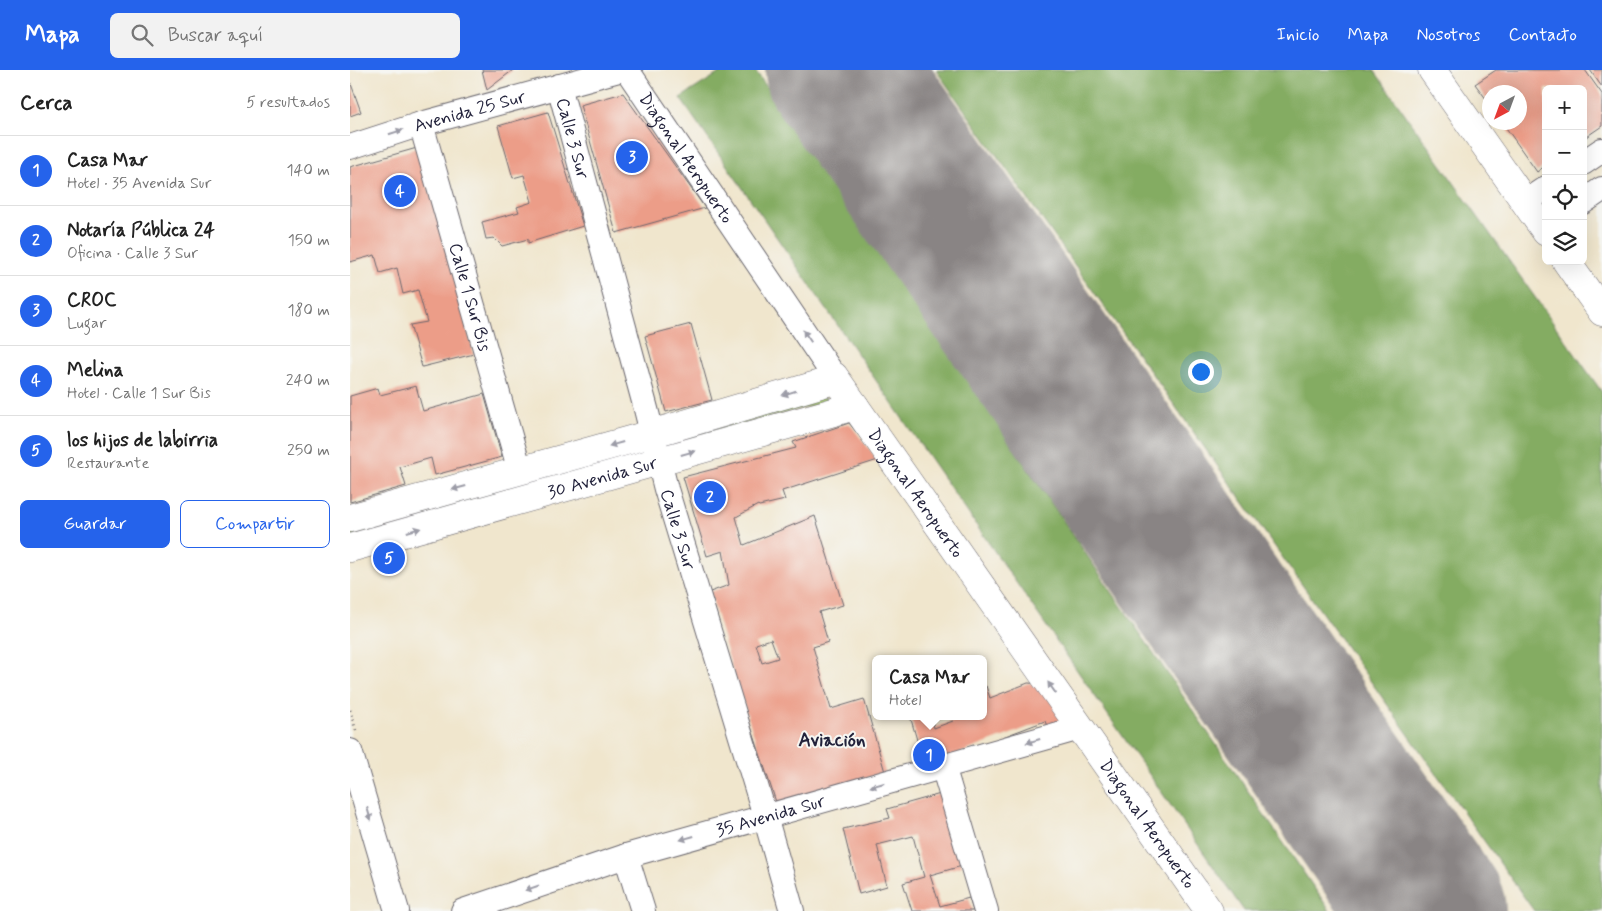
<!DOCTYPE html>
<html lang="es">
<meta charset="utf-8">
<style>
:root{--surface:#fff;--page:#f2f2f2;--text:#222;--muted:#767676;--line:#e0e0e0;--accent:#2563eb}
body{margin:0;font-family:Mynerve,sans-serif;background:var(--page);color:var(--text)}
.controls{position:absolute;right:15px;top:15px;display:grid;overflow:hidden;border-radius:8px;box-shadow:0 5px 20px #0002}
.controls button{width:45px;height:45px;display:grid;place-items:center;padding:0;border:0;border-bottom:1px solid var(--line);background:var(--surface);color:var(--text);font:25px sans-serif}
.compass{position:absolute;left:1132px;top:15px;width:45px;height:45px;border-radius:50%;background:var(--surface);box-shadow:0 5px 20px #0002;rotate:221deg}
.you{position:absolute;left:850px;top:301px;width:18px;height:18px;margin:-12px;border:4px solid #fff;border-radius:50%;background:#1a73e8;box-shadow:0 0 0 8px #1a73e833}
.badge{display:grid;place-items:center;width:32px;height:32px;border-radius:50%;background:var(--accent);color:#fff;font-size:16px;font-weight:700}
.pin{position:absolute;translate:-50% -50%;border:2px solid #fff;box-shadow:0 1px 5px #0006}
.popup{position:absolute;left:522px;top:585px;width:115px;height:65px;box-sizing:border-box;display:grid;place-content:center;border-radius:8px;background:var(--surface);filter:drop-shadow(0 1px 4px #0005);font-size:16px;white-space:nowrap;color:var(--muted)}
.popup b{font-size:19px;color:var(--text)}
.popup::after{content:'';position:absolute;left:50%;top:100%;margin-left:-10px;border:10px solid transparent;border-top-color:var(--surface)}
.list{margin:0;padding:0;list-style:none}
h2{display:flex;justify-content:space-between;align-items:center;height:65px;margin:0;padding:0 20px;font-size:21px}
h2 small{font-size:16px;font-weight:400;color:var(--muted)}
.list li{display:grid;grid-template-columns:32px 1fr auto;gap:15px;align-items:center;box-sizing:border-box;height:70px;padding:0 20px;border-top:1px solid var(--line)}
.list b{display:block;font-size:19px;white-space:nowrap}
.list p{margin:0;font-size:16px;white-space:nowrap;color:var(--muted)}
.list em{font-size:16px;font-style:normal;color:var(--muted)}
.actions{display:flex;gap:10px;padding:15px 20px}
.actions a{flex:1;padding:11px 0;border:1px solid var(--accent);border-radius:8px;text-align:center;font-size:18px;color:var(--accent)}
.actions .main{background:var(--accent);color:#fff}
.icon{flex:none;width:28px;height:28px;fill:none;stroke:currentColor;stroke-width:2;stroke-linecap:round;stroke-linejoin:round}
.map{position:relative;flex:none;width:1252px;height:841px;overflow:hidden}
header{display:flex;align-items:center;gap:30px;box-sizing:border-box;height:70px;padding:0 25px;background:var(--accent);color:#fff}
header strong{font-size:24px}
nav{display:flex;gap:28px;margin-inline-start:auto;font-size:18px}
.search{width:350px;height:45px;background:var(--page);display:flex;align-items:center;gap:12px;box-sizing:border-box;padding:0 18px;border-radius:8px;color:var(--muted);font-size:19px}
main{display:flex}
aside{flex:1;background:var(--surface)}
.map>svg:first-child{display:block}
</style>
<header>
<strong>Mapa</strong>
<div class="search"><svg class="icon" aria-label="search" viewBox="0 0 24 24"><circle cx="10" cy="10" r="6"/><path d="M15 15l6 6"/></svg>Buscar aquí</div>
<nav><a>Inicio</a><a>Mapa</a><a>Nosotros</a><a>Contacto</a></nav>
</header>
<main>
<aside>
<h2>Cerca<small>5 resultados</small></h2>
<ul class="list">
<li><span class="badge">1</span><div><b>Casa Mar</b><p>Hotel · 35 Avenida Sur</p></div><em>140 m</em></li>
<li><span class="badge">2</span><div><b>Notaría Pública 24</b><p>Oficina · Calle 3 Sur</p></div><em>150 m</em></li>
<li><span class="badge">3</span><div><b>CROC</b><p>Lugar</p></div><em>180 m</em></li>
<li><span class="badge">4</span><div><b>Melina</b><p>Hotel · Calle 1 Sur Bis</p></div><em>240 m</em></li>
<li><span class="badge">5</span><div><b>los hijos de labirria</b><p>Restaurante</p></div><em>250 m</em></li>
</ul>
<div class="actions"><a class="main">Guardar</a><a>Compartir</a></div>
</aside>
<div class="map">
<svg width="1252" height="841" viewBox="0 0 1252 841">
<rect width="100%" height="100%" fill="#f6f6f2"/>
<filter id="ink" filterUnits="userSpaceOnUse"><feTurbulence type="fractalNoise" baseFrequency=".02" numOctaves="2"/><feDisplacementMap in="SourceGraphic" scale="10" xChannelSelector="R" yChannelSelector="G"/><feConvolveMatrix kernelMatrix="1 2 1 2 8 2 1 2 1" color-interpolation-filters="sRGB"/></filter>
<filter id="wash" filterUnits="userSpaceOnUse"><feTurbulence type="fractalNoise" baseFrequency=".0096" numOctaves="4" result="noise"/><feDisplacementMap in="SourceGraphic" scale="20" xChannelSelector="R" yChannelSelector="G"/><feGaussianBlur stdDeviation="1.12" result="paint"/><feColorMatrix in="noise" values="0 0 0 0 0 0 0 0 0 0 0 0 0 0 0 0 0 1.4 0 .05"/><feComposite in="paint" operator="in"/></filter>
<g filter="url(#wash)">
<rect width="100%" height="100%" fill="#f0e6cd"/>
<g fill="#a6c76f" stroke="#647455">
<path d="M472,327L478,328L472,333L337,370V366Z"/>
<path d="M272,384L273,390L0,468V461Z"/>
</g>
<g fill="#84ac62" stroke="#53674e">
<path d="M374,0H405L980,841H894L330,28Z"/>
<path d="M586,0H1024L1252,322V841H1184Z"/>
</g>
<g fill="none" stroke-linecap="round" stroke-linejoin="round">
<path stroke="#898484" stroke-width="152" d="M491,0L1080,841"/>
</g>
<g id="blocks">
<g fill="#ec9d88" fill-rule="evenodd">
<path d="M132,0H163L137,20Z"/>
<path d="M1146,0H1235L1252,24V56L1233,69V19H1196V95L1187,102L1152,52H1170V22H1140V34L1125,14Z"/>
<path d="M1240,0H1252V17Z"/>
<path d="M0,11L11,42L0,46Z"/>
<path d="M273,23L355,138L266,163L230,35Z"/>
<path d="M198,42L233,156L178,173V169L152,176L144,168L136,169L132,152L169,142L167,137L182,132L174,105L163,108L148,56Z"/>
<path d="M67,78L98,183L124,284L72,297L60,255L77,252L68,220L53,224L47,198L30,203L25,185L0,192V97Z"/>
<path d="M341,254L362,330L316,342L295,266Z"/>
<path d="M66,316L73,341L134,324L152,387L85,405L81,388L50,397L56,416L0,432V326L28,318L30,325Z"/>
<path d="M499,353L528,390L432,421L435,430L409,436L408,435L386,447L394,475L465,446L493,535L469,542L478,572L463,577L481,639L514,629L535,702L428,738L383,602L360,522L379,515L373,481L357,486L333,407L446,378L443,372ZM421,569L428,588L412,593L406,574Z"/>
<path d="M678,613L694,614L714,650L698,659L695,651L613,682L574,694L560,646H581L584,658L603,651L601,646H633V617L636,616L640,628Z"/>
<path d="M594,723L612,796L580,805L590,836L619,828L623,841H562L553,813L574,807L563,766L527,775L537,816L509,824L493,759L540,748L537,739Z"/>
</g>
</g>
</g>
<g filter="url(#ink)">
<use href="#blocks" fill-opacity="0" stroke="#6a676e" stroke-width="1"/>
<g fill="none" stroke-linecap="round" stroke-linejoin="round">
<g stroke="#6a676e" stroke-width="26">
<g id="street">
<path id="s1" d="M277,0L484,306"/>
<path id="s2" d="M209,16L296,339L316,419L413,739L442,841"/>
<path id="s3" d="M71,54L170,401"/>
<path id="s4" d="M0,77L71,54L269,0"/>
<path d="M1233,93L1252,80"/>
<path d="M1175,132L1196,118"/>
<path d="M1233,132L1252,119"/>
<path d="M0,681L47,841"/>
<path d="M593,696L636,841"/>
<path d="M276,786L293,841"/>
<path id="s5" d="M113,841L276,786L730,658"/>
</g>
</g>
<g stroke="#6a676e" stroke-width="29">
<g id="secondary">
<path d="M1082,0L1196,162"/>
<path d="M1216,191L1252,242"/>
<path id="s6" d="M0,448L287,368L477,312L484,306L859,841"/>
<path id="s7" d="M0,478L505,336"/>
</g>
</g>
<path stroke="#6a676e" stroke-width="3" stroke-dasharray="1 4" stroke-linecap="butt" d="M0,640L6,661"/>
<use href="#street" stroke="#fff" stroke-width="24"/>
<use href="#secondary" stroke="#fff" stroke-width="28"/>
</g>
<defs><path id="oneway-solid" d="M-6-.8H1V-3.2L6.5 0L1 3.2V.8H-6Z" transform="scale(1.25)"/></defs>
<g fill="#9c9ca7">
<use href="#oneway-solid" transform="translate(46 62) rotate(-18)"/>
<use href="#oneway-solid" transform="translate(457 266) rotate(-124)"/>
<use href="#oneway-solid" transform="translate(439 323) rotate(163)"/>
<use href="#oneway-solid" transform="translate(266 374) rotate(164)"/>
<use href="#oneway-solid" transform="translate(338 383) rotate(-16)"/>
<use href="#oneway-solid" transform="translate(109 418) rotate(165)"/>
<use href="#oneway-solid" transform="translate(64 460) rotate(-16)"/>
<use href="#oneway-solid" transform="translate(702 618) rotate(-125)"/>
<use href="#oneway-solid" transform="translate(683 671) rotate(164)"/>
<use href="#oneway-solid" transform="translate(527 715) rotate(164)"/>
<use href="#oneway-solid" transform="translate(19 744) rotate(74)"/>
<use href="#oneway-solid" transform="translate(337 768) rotate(164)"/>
<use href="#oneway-solid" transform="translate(182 818) rotate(161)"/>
</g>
</g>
<g text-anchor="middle" stroke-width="4" stroke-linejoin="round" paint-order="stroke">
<g font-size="18" fill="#22223b" stroke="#f6f6f2">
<text dy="6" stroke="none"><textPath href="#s4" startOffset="125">Avenida 25 Sur</textPath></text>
<text dy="6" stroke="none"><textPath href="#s2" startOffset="54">Calle 3 Sur</textPath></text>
<text dy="6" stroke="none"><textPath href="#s1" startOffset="106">Diagonal Aeropuerto</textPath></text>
<text dy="6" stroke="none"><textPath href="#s3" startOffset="180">Calle 1 Sur Bis</textPath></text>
<text dy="6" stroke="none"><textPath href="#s7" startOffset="262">30 Avenida Sur</textPath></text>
<text dy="6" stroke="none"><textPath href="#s6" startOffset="648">Diagonal Aeropuerto</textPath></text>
<text dy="6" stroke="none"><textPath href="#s2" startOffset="459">Calle 3 Sur</textPath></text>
<text dy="6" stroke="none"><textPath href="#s5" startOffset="322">35 Avenida Sur</textPath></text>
<text dy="6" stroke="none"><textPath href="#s6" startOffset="1052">Diagonal Aeropuerto</textPath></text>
</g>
<g font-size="19" font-weight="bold" fill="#22223b" stroke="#f6f6f2">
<text x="482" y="676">Aviación</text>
</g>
</g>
</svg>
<div class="controls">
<button>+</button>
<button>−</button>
<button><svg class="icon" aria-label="locate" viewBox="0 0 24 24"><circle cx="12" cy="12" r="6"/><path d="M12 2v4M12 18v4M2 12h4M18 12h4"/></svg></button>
<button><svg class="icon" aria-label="layers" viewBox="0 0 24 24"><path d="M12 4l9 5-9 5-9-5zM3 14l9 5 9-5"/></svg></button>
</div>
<svg class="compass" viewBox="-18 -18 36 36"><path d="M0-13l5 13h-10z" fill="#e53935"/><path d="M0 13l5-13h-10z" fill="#767676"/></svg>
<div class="you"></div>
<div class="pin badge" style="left:579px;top:685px">1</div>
<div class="popup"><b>Casa Mar</b>Hotel</div>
<div class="pin badge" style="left:360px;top:427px">2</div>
<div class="pin badge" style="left:282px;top:87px">3</div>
<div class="pin badge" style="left:50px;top:121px">4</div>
<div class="pin badge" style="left:39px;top:488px">5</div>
</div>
</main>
